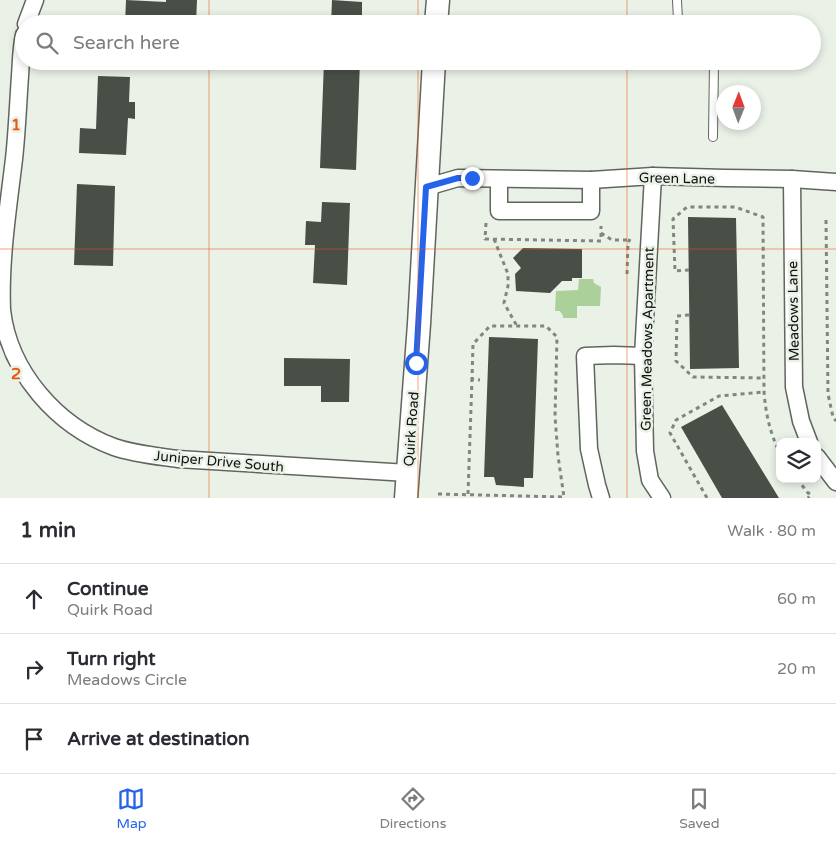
<!DOCTYPE html>
<meta charset="utf-8">
<style>
:root{--surface:#fff;--page:#f7f7f7;--text:#2b2b33;--muted:#7c7c81;--line:#e1e1e2;--accent:#2563eb}
body{margin:0;font-family:"Varela Round",sans-serif;background:var(--page);color:var(--text)}
.controls{position:absolute;right:15px;bottom:15px;display:grid;overflow:hidden;border-radius:10px;box-shadow:0 2px 8px #0003}
.controls button{width:45px;height:45px;display:grid;place-items:center;padding:0;border:0;border-bottom:1px solid var(--line);background:var(--surface);color:var(--text);font:25px sans-serif}
.compass{position:absolute;left:716px;top:85px;width:45px;height:45px;border-radius:50%;background:var(--surface);box-shadow:0 2px 8px #0003;rotate:1deg}
.stop{position:absolute;width:15px;height:15px;margin:-11px;border:4px solid #2563eb;border-radius:50%;background:#fff}
.stop.end{background:#2563eb;border-color:#fff;box-shadow:0 1px 5px #0008}
.list{margin:0;padding:0;list-style:none}
h2{display:flex;justify-content:space-between;align-items:center;height:65px;margin:0;padding:0 20px;font-size:21px}
h2 small{font-size:16px;font-weight:400;color:var(--muted)}
.list li{display:grid;grid-template-columns:32px 1fr auto;gap:15px;align-items:center;box-sizing:border-box;height:70px;padding:0 20px;border-top:1px solid var(--line)}
.list b{display:block;font-size:19px;white-space:nowrap}
.list p{margin:0;font-size:16px;white-space:nowrap;color:var(--muted)}
.list em{font-size:16px;font-style:normal;color:var(--muted)}
.icon{flex:none;width:28px;height:28px;fill:none;stroke:currentColor;stroke-width:2;stroke-linecap:round;stroke-linejoin:round}
.map{position:relative;flex:none;width:836px;height:498px;overflow:hidden}
.search{position:absolute;background:var(--surface);box-shadow:0 2px 8px #0003;left:15px;right:15px;top:15px;height:55px;display:flex;align-items:center;gap:12px;box-sizing:border-box;padding:0 18px;border-radius:28px;color:var(--muted);font-size:19px}
.sheet{height:275px;background:var(--surface)}
nav{display:flex;justify-content:space-around;align-items:center;box-sizing:border-box;height:70px;border-top:1px solid var(--line);background:var(--surface);font-size:14px;color:var(--muted)}
nav a{display:grid;justify-items:center;gap:2px}
nav .on{color:var(--accent)}
.map>svg:first-child{display:block}
</style>
<div class="map">
<svg width="836" height="498" viewBox="0 0 836 498">
<rect width="100%" height="100%" fill="#eaf1e7"/>
<path fill="#acd09a" d="M579,279H593L594,283L601,287L600,306H577V318H563V316L560,311H555L556,291L578,290Z"/>
<g fill="#494f47">
<path d="M126,0L166,2V0H197L196,24H125Z"/>
<path d="M332,0L362,2V24H331Z"/>
<path d="M324,61H360L356,170L320,168Z"/>
<path d="M98,76L130,77L129,102H135V119L128,118L126,155L79,153L80,128L96,129Z"/>
<path d="M77,184L115,186L113,266L74,265Z"/>
<path d="M322,202L350,203L347,285L313,283L315,245H305L306,221L321,222Z"/>
<path d="M688,217L736,218L739,368L690,369Z"/>
<path d="M523,248L582,249V278H572V281H562L550,293L516,291L515,274L521,268L513,258Z"/>
<path d="M489,337L538,339L533,478H524V487L496,485L494,477H484Z"/>
<path d="M284,358L350,359L349,402H321V386H284Z"/>
<path d="M722,405L779,498H722L681,427Z"/>
</g>
<g fill="none" stroke-linecap="round" stroke-linejoin="round">
<g stroke="#60665d" stroke-width="10">
<g id="lane">
<path d="M677,0L678,20L709,24"/>
<path d="M713,137L714,61"/>
</g>
</g>
<g stroke="#60665d" stroke-width="19">
<g id="street">
<path d="M26,24L35,0"/>
<path d="M24,35C21,48 21,62 20,76C18,104 17,132 14,159C8,209 0,260 2,310C9,372 57,426 114,447C134,454 157,456 178,459L408,473"/>
<path d="M653,176L643,356L645,451L650,480L662,498"/>
<path d="M499,179V211H591V180"/>
<path d="M792,179L794,387L801,421L809,442"/>
<path d="M427,187L458,178L591,180L653,176L725,178L792,179L836,182"/>
<path d="M817,457L836,482"/>
<path d="M601,498L597,485L589,449L585,356L614,355L643,356"/>
</g>
</g>
<g stroke="#60665d" stroke-width="25">
<g id="secondary">
<path d="M436,24L438,0"/>
<path d="M406,498L419,324L434,61"/>
</g>
</g>
<g stroke="#81867f" stroke-width="3" stroke-dasharray="4 4" stroke-linecap="butt">
<path d="M826,220L828,394L833,417L836,421"/>
<path d="M486,223L485,239L601,241V226"/>
<path d="M601,233L612,240H630"/>
<path d="M494,239L508,274V286L504,303L517,326"/>
<path d="M689,270L675,271L673,219L687,207H735L763,217L764,392C766,416 770,432 780,454"/>
<path d="M627,274L628,243L630,239"/>
<path d="M689,315L677,316L676,361L693,377L764,378"/>
<path d="M797,479L808,493L811,494L808,498"/>
<path d="M438,494L564,497L558,456L555,416L557,337L546,326H490L473,344L472,379L480,380"/>
<path d="M468,494L472,379"/>
<path d="M707,498L670,433L676,420L719,396L764,392"/>
</g>
<use href="#lane" stroke="#fff" stroke-width="8"/>
<use href="#street" stroke="#fff" stroke-width="16"/>
<use href="#secondary" stroke="#fff" stroke-width="22"/>
</g>
<g fill="none" stroke-linecap="round" stroke-linejoin="round">
<path stroke="#2563eb" stroke-width="6" d="M416,363L426,187L458,178H472"/>
</g>
<path fill="none" stroke="#e8590c" stroke-width="1" stroke-opacity="0.55" d="M209,0V24M418,0V24M627,0V24M209,61V498M418,61V498M627,61V498M0,249H836"/>
<g text-anchor="middle" stroke-width="5" stroke-linejoin="round" paint-order="stroke">
<g font-size="14" fill="#10120f" stroke="#eaf1e7">
<text transform="translate(677 178) rotate(1)" y="5">Green Lane</text>
<text transform="translate(793 311) rotate(-91)" y="5">Meadows Lane</text>
<text transform="translate(647 339) rotate(-89)" y="5">Green Meadows Apartment</text>
<text transform="translate(411 429) rotate(-86)" y="5">Quirk Road</text>
<text transform="translate(219 461) rotate(5)" y="5">Juniper Drive South</text>
</g>
</g>
<g font-size="16" text-anchor="middle" font-weight="bold" fill="#e8590c" stroke="#eaf1e7" stroke-width="5" stroke-linejoin="round" paint-order="stroke">
<text x="16" y="130">1</text>
<text x="16" y="379">2</text>
</g>
</svg>
<div class="controls">
<button><svg class="icon" aria-label="layers" viewBox="0 0 24 24"><path d="M12 4l9 5-9 5-9-5zM3 14l9 5 9-5"/></svg></button>
</div>
<svg class="compass" viewBox="-18 -18 36 36"><path d="M0-13l5 13h-10z" fill="#e53935"/><path d="M0 13l5-13h-10z" fill="#7c7c81"/></svg>
<div class="stop" style="left:416px;top:363px"></div>
<div class="stop end" style="left:472px;top:178px"></div>
<div class="search"><svg class="icon" aria-label="search" viewBox="0 0 24 24"><circle cx="10" cy="10" r="6"/><path d="M15 15l6 6"/></svg>Search here</div>
</div>
<section class="sheet">
<h2>1 min<small>Walk · 80 m</small></h2>
<ul class="list">
<li><svg class="icon" aria-label="ahead" viewBox="0 0 24 24"><path d="M12 20V5M6 11l6-6 6 6"/></svg><div><b>Continue</b><p>Quirk Road</p></div><em>60 m</em></li>
<li><svg class="icon" aria-label="right" viewBox="0 0 24 24"><path d="M7 20v-9h11M14 6l5 5-5 5"/></svg><div><b>Turn right</b><p>Meadows Circle</p></div><em>20 m</em></li>
<li><svg class="icon" aria-label="arrive" viewBox="0 0 24 24"><path d="M6 21V4h12l-3 4 3 4H6"/></svg><div><b>Arrive at destination</b></div></li>
</ul>
</section>
<nav>
<a class="on"><svg class="icon" aria-label="map" viewBox="0 0 24 24"><path d="M3 6l6-2 6 2 6-2v14l-6 2-6-2-6 2zM9 4v14M15 6v14"/></svg>Map</a>
<a><svg class="icon" aria-label="directions" viewBox="0 0 24 24"><path d="M12 3l9 9-9 9-9-9zM9 14v-3h6M13 9l2 2-2 2"/></svg>Directions</a>
<a><svg class="icon" aria-label="saved" viewBox="0 0 24 24"><path d="M7 4h10v16l-5-4-5 4z"/></svg>Saved</a>
</nav>
